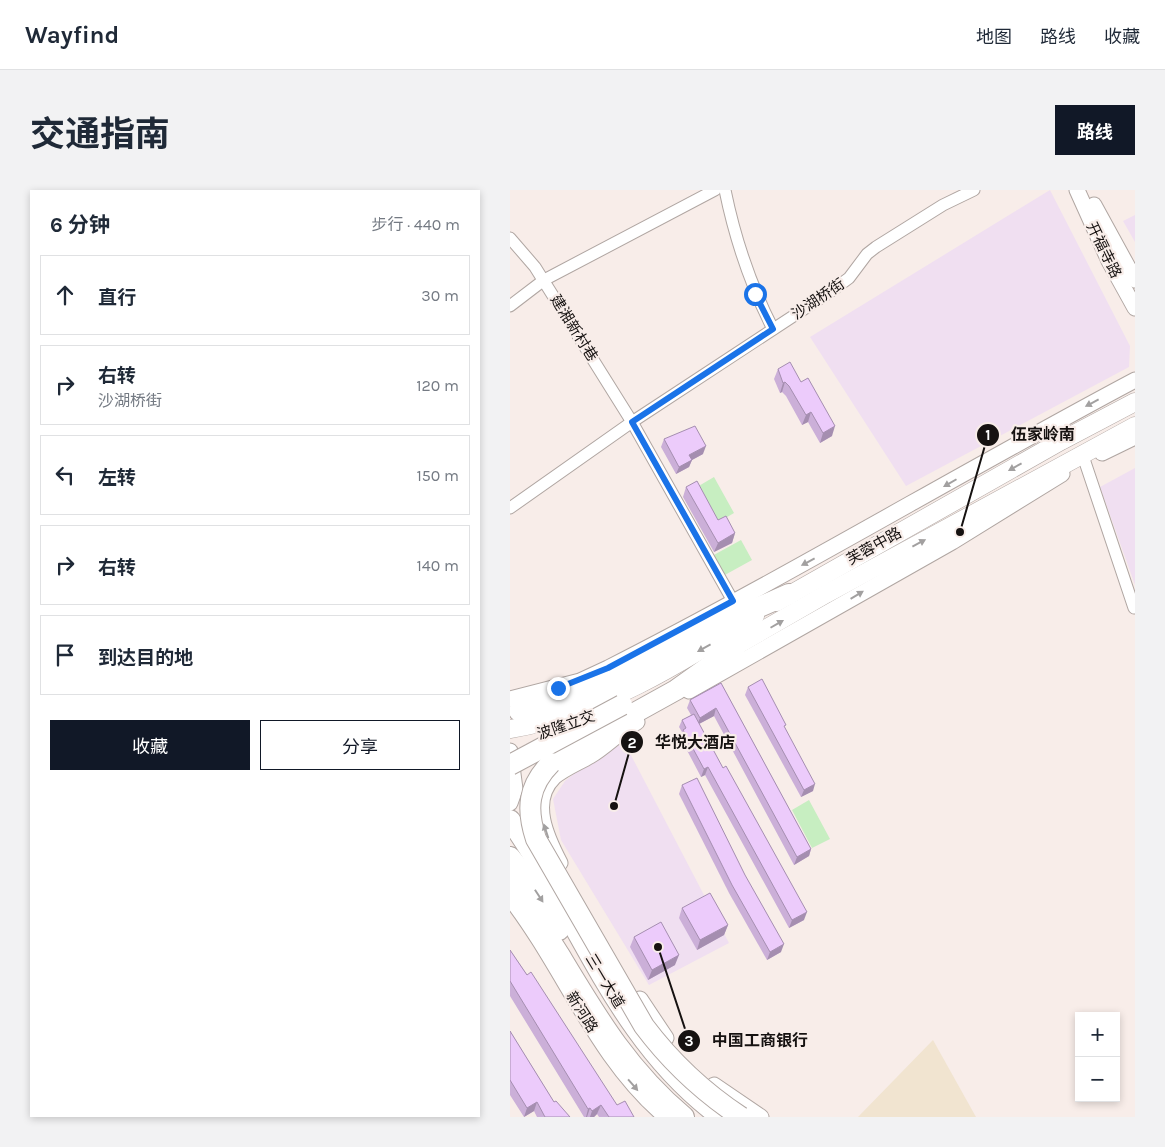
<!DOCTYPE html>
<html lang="zh">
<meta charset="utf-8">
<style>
:root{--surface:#fff;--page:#f2f2f3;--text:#1f2937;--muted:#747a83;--line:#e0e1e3;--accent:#111827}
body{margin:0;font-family:Karla,"Noto Sans SC",sans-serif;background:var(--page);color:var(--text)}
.controls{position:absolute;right:15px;bottom:15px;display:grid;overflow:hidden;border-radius:0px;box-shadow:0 2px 8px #0003}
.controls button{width:45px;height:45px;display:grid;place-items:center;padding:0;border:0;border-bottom:1px solid var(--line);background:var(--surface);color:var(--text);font:25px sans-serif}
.stop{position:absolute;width:15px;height:15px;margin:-11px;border:4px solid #1a73e8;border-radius:50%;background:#fff}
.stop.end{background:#1a73e8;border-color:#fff;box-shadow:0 1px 5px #0008}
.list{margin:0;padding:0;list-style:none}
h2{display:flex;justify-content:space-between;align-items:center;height:65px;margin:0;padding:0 20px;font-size:21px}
h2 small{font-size:16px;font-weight:400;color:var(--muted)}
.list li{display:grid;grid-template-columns:32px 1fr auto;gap:15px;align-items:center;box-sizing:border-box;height:80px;margin:0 10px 10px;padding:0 10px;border:1px solid var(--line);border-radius:0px}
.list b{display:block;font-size:19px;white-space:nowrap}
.list p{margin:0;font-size:16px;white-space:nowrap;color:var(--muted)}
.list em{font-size:16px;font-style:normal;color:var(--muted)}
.actions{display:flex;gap:10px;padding:15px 20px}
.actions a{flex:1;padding:11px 0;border:1px solid var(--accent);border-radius:0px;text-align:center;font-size:18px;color:var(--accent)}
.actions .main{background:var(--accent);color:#fff}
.icon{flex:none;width:28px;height:28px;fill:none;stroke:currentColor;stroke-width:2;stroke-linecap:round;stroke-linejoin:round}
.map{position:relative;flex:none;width:625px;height:927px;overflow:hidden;border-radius:0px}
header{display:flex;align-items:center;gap:30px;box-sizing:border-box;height:70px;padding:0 25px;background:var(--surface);border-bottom:1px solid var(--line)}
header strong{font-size:24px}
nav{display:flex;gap:28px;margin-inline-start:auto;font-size:18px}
.intro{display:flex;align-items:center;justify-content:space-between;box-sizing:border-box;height:120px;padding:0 30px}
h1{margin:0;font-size:35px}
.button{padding:12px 22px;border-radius:0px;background:var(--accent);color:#fff;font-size:18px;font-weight:700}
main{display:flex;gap:30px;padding:0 30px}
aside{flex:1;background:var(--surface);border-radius:0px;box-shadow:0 2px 8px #0003}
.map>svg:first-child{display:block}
</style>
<header>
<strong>Wayfind</strong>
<nav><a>地图</a><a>路线</a><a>收藏</a></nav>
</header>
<div class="intro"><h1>交通指南</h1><a class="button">路线</a></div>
<main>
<aside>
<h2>6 分钟<small>步行 · 440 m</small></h2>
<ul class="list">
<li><svg class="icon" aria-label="ahead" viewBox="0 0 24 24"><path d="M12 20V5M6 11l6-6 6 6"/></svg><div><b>直行</b></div><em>30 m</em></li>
<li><svg class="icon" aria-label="right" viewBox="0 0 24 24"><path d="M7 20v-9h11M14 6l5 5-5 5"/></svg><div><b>右转</b><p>沙湖桥街</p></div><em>120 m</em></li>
<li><svg class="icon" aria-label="left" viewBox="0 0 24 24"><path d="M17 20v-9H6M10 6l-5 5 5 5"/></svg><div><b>左转</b></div><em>150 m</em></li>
<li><svg class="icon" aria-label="right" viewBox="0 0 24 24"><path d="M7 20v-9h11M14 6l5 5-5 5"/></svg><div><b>右转</b></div><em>140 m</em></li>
<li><svg class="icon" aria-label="arrive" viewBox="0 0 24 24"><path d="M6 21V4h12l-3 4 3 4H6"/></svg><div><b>到达目的地</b></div></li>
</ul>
<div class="actions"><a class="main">收藏</a><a>分享</a></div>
</aside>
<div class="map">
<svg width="625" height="927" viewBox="0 0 625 927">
<rect width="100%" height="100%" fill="#f8ede9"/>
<g fill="#f0dff1">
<path d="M540,0L620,156L619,177L396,296L300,147Z"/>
<path d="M625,25V52L613,31Z"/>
<path d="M625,278V395L590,297Z"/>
<path d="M111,546L219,753L139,795L51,650L43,609L55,591Z"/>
</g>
<path fill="#f1e4d0" d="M423,850L466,927H348Z"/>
<g fill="#c7eec1">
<path d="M204,287L224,323L207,333L187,297Z"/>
<path d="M231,350L242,370L213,386L202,366Z"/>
<path d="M299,610L320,649L302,658L282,620Z"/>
</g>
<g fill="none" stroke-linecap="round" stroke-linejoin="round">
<g stroke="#b0a6a2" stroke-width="13">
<g id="street">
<path d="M215,0C225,49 240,94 263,139"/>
<path d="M0,48L25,77L122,232L223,411"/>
<path d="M0,116L34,90L205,0"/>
<path d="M575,272L624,418"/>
<path d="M0,318L122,232L320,102L339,88L357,64L366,57L433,15L464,0"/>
</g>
</g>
<g stroke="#b0a6a2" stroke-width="17">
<g id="secondary">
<path d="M567,0L599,71L625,118"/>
<path d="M584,15L625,90"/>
<path d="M592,263L625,247"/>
<path d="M179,501L442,352L552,284"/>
<path d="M0,509L70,491L98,478C277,387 448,284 625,190"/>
<path d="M0,561L5,599L0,613"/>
<path d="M50,673C37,648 19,611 44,587C55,578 68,573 80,566C97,556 110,541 127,532"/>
<path d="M0,708C55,779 86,868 156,927"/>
<path d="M130,809L156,848"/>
<path d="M204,895L251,927"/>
</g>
</g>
<g stroke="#b0a6a2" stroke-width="19">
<g id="primary">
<path d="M267,412L551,251L625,212"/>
<path d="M212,464L316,404L625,236"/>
<path d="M0,539C89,525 171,473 245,426"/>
</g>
</g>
<g stroke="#b0a6a2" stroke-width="22">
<g id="highway">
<path d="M9,521L38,514L96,493L199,439L279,404"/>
<path d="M41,573L92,541L166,500L225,458"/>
<path d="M0,630C71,731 107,851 211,927"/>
<path d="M0,667L19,691L49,740"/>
<path d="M0,691C19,713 33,740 49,764C87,827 117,879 174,927"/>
</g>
</g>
<use href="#street" stroke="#fff" stroke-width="11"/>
<use href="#secondary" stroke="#fff" stroke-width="15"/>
<use href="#primary" stroke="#fff" stroke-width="18"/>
<use href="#highway" stroke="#fff" stroke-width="20"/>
<g stroke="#b0a6a2" stroke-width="22" stroke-linecap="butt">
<g id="highway-bridge">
<path d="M41,573C18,596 16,619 26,649L134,836C161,872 193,902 231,927"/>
<path d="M0,575L112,515"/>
</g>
</g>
<use href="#highway-bridge" stroke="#fff" stroke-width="20"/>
</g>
<g fill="#cbafd8">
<path d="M268,179L291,192L322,246L310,253L298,232L292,235L276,206L272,202L270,203L264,189Z"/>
<path d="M154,249L193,264L182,270L179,277L166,284L151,257Z"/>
<path d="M176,297L208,330L225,343L222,353L204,362L173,307Z"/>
<path d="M211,493L301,659L299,666L284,675L204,526L189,534L294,730L279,738L195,585L191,587L170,547L172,542L169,537L172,530L181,525L177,518L180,510Z"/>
<path d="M238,497L275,538L303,601L291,607L235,505Z"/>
<path d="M172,595L271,762L257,770L219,703L169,604Z"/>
<path d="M172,718L218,735L214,745L187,760L169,728Z"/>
<path d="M124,747L165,775L138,790L120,757Z"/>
<path d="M0,760L107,915L124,927H89L87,924L84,927H74L0,806Z"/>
<path d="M0,841L44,912L60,927H27L24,921L14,927L0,905Z"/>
</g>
<g fill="#a58eb0">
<path d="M275,192L272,202L270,203L273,193Z"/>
<path d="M301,222L298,232L292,235L296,225Z"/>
<path d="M325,236L322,246L310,253L313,243Z"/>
<path d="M196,256L193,264L182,270L179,277L166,284L169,277L179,265Z"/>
<path d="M225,343L222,353L204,362L208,353Z"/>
<path d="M206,518L204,526L187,535L190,528Z"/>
<path d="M198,577L195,585L191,587L194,579Z"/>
<path d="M305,594L303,601L291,607L294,600Z"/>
<path d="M301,659L299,666L284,675L287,667Z"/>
<path d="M297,722L294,730L279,738L282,730Z"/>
<path d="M218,735L214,745L187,760L190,750Z"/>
<path d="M274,754L271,762L257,770L260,762Z"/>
<path d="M169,765L165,775L138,790L142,780Z"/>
<path d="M27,912L24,921L14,927L17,918Z"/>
<path d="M91,915L87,924L84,927H80L82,921Z"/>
<path d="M80,918L77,927H76L78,919Z"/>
</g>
<g fill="#eccbfb" stroke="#a58eb0">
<path d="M280,172L291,192L298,188L325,236L313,243L301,222L296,225L279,196L275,192L273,193L268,179Z"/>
<path d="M185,236L196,256L179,265L182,270L169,277L154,249Z"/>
<path d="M187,291L208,330L216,326L225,343L208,353L176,297Z"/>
<path d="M252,489L276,535L274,536L305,594L294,600L238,497Z"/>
<path d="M211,493L301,659L287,667L206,518L190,528L180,510Z"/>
<path d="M184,524L213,578L216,576L297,722L282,730L198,577L194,579L173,540L176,538L172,530Z"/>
<path d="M187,588L235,685L274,754L260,762L222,695L172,595Z"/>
<path d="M200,703L218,735L190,750L172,718Z"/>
<path d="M151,732L169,765L142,780L124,747Z"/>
<path d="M0,760L17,785L21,782L107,915L115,911L124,927H99L91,915L82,921L80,918L78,919L0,791Z"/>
<path d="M0,841L44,912L46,911L60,927H35L27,912L17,918L0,890Z"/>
</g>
<defs><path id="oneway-solid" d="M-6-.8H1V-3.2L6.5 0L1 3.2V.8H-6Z" transform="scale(1.25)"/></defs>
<g fill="#a2a0a0">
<use href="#oneway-solid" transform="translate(582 213) rotate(152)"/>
<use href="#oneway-solid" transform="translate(505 277) rotate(151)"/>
<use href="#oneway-solid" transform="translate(440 293) rotate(150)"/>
<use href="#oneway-solid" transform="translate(409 353) rotate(-28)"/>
<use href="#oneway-solid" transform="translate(298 372) rotate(152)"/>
<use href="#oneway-solid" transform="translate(347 405) rotate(-31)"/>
<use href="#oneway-solid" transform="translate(267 434) rotate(-30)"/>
<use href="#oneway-solid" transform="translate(194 458) rotate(151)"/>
<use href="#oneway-solid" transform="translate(36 641) rotate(-108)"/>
<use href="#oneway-solid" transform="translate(29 706) rotate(57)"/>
<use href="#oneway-solid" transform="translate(123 895) rotate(49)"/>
</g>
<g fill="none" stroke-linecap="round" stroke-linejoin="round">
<path stroke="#1a73e8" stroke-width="6" d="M48,498L98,478L223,411L122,232L263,139L245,104"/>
</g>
<g text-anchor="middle" stroke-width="4.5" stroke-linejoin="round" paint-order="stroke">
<g font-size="15" fill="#161211" stroke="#f8ede9">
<text transform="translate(594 60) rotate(64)" y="5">开福寺路</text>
<text transform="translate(308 109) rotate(-34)" y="5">沙湖桥街</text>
<text transform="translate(64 138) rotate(58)" y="5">建湘新村巷</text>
<text transform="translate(364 356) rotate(-29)" y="5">芙蓉中路</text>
<text transform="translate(56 535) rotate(-19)" y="5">波隆立交</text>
<text transform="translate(95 791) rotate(59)" y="5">三一大道</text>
<text transform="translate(72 822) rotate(58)" y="5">新河路</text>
</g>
</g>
<path fill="none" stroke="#161211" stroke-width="2" d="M450 342L478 245M104 616L122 552M148 757L179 851"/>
<g fill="#161211" stroke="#f8ede9" stroke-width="2">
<circle cx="450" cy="342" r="5"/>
<circle cx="104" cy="616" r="5"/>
<circle cx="148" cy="757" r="5"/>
<circle cx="478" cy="245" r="12"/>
<circle cx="122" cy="552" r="12"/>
<circle cx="179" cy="851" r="12"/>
</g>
<g font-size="15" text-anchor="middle" font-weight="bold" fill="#fff">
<text x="478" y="250">1</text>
<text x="122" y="558">2</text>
<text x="179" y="856">3</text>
</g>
<g font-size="16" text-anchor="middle" font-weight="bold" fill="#161211" stroke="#f8ede9" stroke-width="4.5" stroke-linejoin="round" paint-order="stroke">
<text x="533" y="250">伍家岭南</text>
<text x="185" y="558">华悦大酒店</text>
<text x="250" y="856">中国工商银行</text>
</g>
</svg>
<div class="controls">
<button>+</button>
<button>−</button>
</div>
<div class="stop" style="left:245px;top:104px"></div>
<div class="stop end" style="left:48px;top:498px"></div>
</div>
</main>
